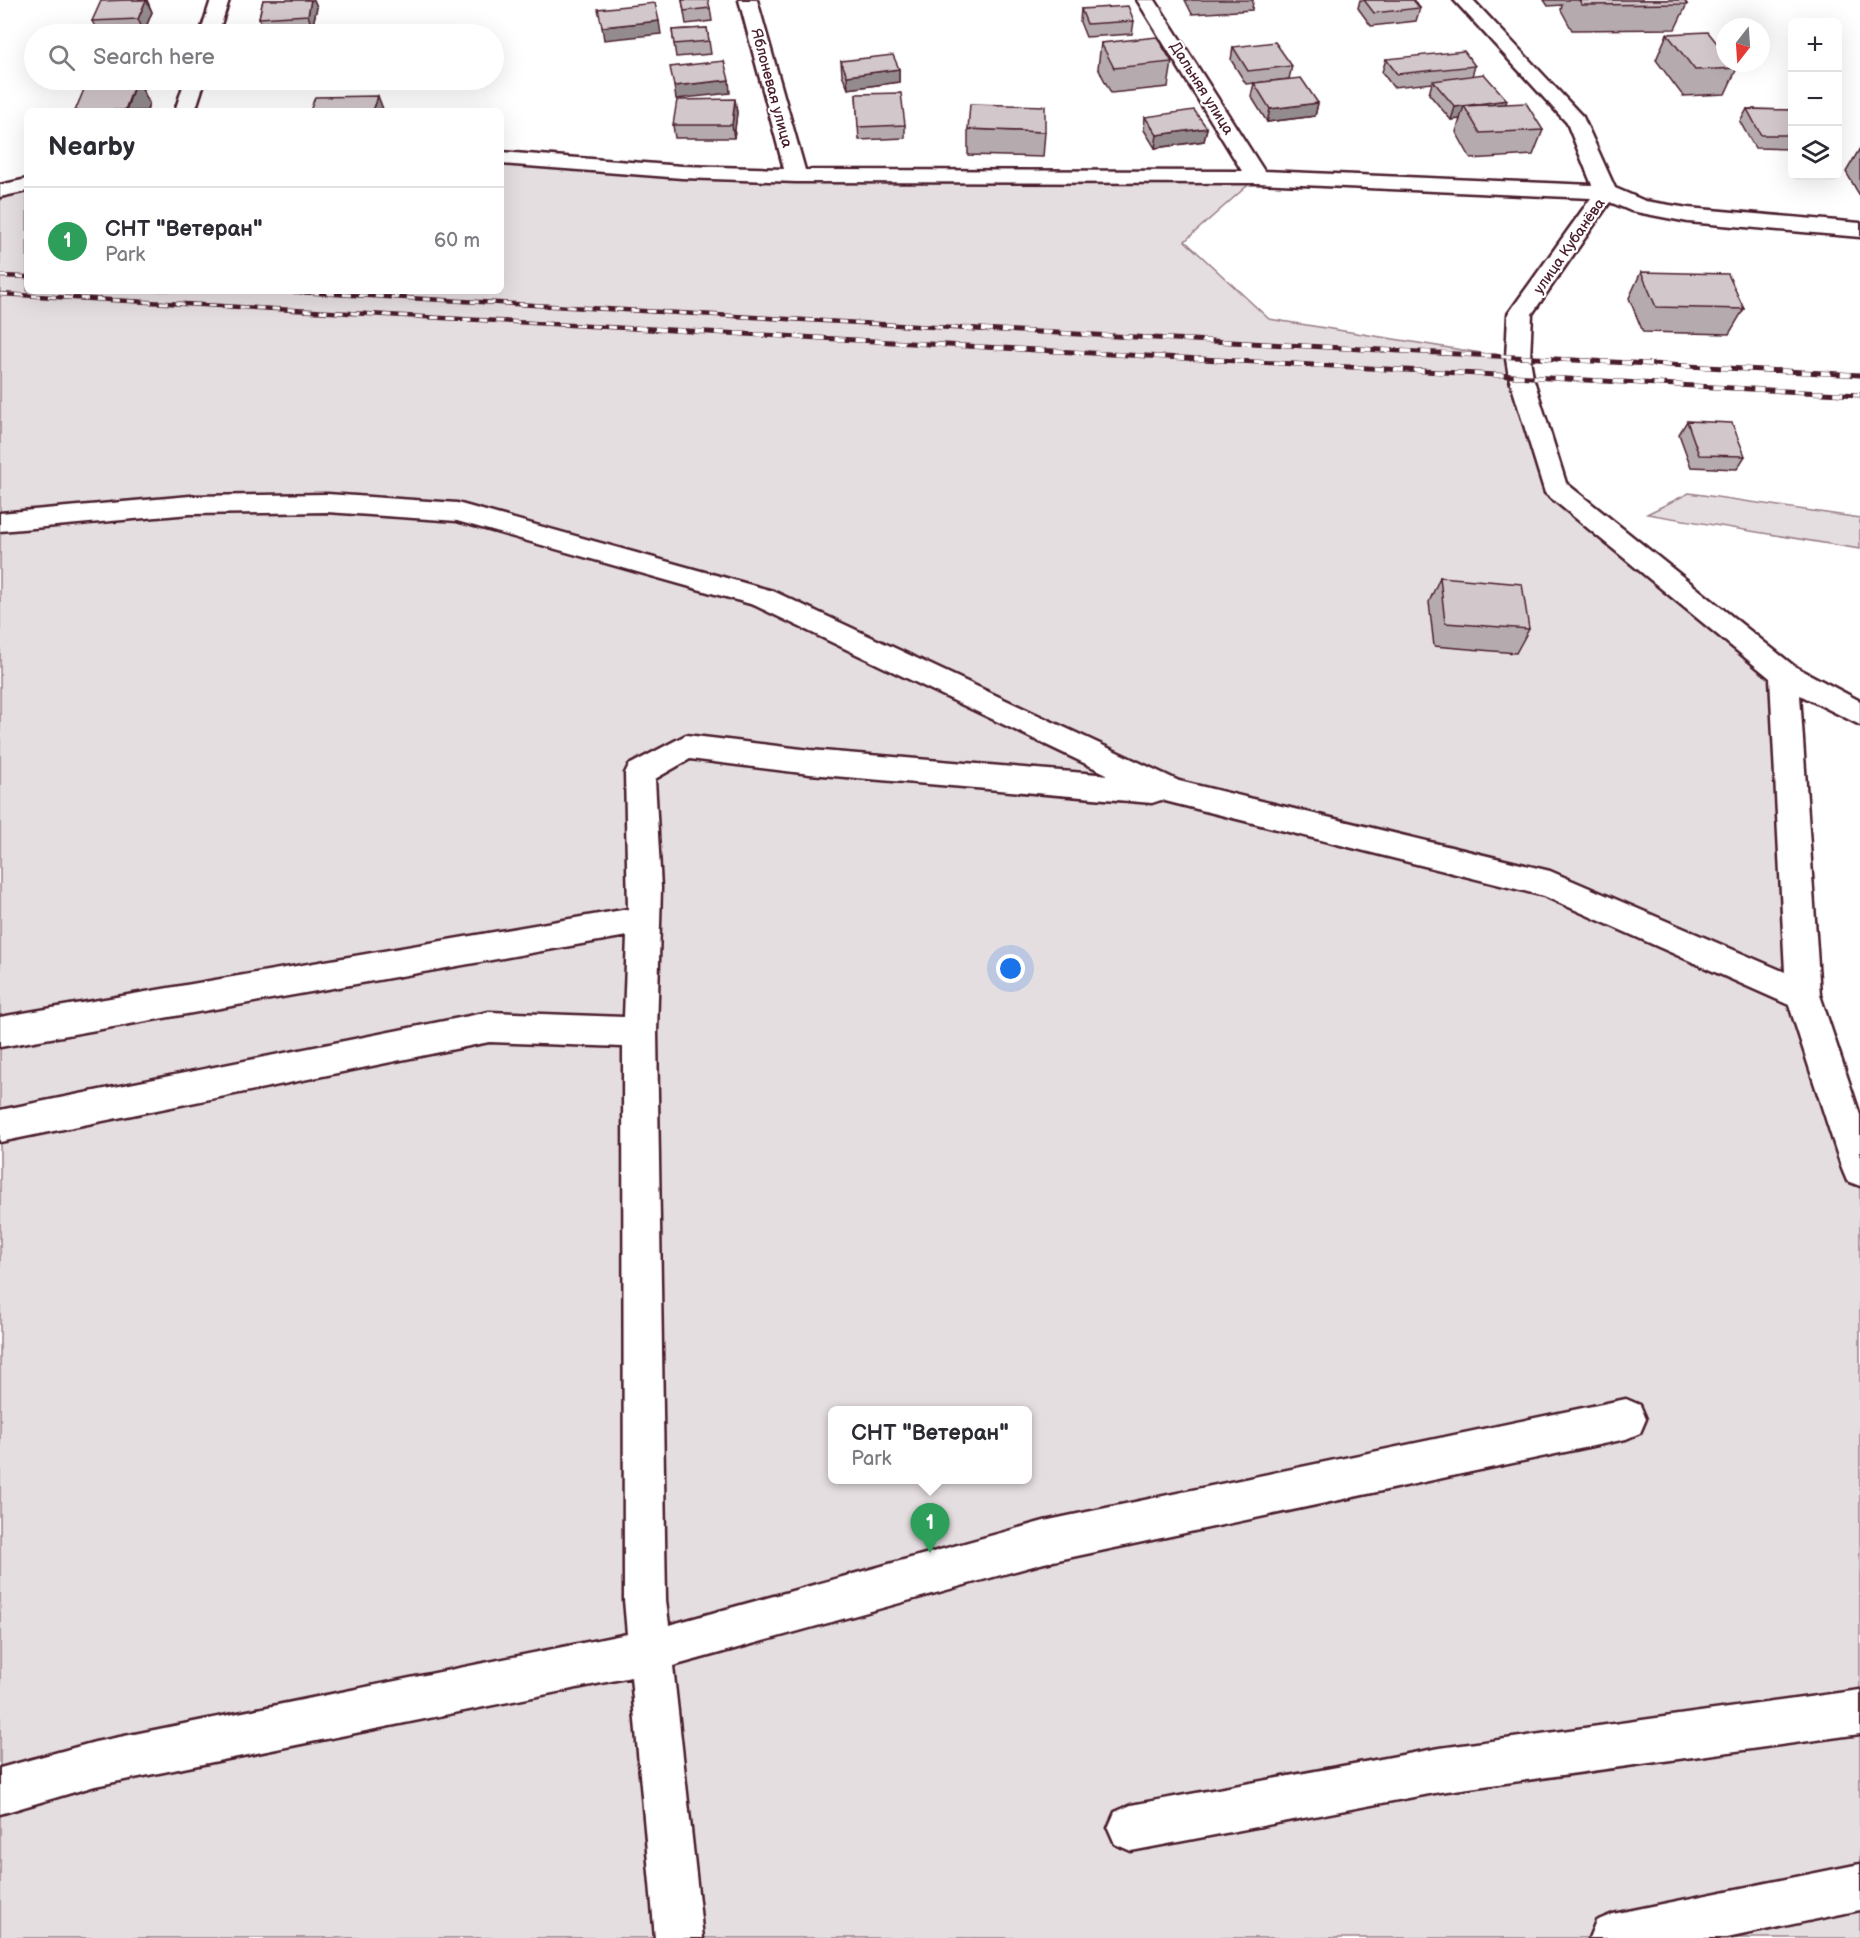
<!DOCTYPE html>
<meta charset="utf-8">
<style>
:root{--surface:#fff;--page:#f7f7f7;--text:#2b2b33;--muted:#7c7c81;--line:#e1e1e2;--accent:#d93025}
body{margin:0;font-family:"Balsamiq Sans",sans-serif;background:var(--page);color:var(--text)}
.controls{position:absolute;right:18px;top:18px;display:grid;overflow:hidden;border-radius:9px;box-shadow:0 6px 24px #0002}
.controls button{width:54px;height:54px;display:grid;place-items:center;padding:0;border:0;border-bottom:2px solid var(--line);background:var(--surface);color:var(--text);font:30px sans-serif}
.compass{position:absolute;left:1716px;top:18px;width:54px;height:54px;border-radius:50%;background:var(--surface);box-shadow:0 6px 24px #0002;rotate:197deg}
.you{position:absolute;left:1011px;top:969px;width:21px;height:21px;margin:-15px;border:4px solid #fff;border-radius:50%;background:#1a73e8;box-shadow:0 0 0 9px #1a73e833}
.badge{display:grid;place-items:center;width:39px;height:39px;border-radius:50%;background:var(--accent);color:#fff;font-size:20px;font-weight:700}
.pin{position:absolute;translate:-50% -50px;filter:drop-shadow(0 2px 3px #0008)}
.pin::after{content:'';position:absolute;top:32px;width:21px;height:18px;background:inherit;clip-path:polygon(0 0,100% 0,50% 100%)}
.popup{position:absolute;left:828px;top:1406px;width:204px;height:78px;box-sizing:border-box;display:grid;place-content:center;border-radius:9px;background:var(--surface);filter:drop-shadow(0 2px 4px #0005);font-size:20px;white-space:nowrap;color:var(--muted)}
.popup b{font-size:22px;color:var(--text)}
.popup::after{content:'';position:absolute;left:50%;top:100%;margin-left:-12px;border:12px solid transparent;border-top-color:var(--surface)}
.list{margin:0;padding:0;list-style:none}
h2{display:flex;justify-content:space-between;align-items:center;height:78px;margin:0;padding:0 24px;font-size:26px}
h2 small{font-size:20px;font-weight:400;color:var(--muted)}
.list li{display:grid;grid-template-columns:39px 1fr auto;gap:18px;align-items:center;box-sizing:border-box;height:108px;padding:0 24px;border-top:2px solid var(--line)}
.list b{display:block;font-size:22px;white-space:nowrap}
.list p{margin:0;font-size:20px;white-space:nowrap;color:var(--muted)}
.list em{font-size:20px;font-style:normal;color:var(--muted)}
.icon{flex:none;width:33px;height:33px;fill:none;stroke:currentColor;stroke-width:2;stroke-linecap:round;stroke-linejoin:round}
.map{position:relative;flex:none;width:1860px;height:1938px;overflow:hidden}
.search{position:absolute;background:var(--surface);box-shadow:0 6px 24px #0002;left:24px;top:24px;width:480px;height:66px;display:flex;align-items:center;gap:15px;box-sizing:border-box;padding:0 21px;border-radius:33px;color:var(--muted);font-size:22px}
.panel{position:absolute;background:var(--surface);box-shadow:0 6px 24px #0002;left:24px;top:108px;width:480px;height:186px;border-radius:9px}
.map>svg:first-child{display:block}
</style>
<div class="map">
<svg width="1860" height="1938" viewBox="0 0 1860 1938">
<rect width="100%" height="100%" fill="#fff"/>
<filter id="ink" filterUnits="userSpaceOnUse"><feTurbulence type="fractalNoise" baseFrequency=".0167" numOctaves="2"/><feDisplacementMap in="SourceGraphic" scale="12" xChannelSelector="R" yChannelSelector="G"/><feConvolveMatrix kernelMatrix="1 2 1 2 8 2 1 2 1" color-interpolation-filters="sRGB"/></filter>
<g filter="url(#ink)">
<g fill="#e5dee0" stroke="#987e86" stroke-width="1.5" fill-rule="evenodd">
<path d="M501,158L682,172L1257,177L1185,241L1269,319L1518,359L1554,487L1784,674L1803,995L1860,1169V1938H0V191L27,185V291H501ZM832,1410H1028V1480H832Z"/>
<path d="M1689,493L1860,518V549L1647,514Z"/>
</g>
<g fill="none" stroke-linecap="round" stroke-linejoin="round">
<g stroke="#4a1f2b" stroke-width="5">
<g id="minor">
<path d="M211,0H229L218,34H200Z"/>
<path d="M739,0H757L805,170L1242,171L1137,0H1155L1264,171L1592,185L1567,123L1454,0H1473L1583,117L1615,188L1645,201L1688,208L1860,223V237L1688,222L1631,211L1610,202L1532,314L1530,359L1533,377L1566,483L1794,666L1860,701V725L1800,695L1820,995L1860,1115V1186L1847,1181L1842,1169L1789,1005L1544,896L1161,800L1152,803L810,774L690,759L655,779L661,888L657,1033L666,1600L669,1625L1044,1521L1626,1399L1640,1405L1646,1419L1640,1433L1626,1439L1044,1563L673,1666L703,1938H655L631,1677L95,1786L0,1814V1768L95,1742L627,1634L624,1600L623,1047L489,1042L0,1142V1110L489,1012L624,1017L627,936L0,1047V1017L628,909L625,773L629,765L686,735L810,750L1109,775L754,605L457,521L327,512L190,514L0,531V513L190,496L327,494L457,503L773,591L1179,781L1550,871L1785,972L1770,678L1545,493L1509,377L1506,359L1508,314L1591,198L1257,183L796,182L682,178L501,164V152L682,166L784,169Z"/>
<path d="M185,80H205L195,111H175Z"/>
<path d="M27,179V191L0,197V185Z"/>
<path d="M1860,1690V1734L1440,1792L1131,1851L1115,1844L1108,1828L1115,1812L1131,1805L1440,1748Z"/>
<path d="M1860,1864V1910L1727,1938H1589L1596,1921L1613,1914Z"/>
</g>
</g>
<use href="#minor" fill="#fff" fill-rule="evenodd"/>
<g stroke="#4a1f2b" stroke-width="4.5">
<g id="rail-far1">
<path d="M0,276L27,277"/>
<path d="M279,291L989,330"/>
<path d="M0,294L663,330"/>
</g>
</g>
<g stroke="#4a1f2b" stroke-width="5">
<g id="rail">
<path d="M635,328L1860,395"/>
<path d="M962,328L1860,375"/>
</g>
</g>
<use href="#rail-far1" stroke="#fff" stroke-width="3" stroke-dasharray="8" stroke-linecap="butt"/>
<use href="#rail" stroke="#fff" stroke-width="4" stroke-dasharray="10" stroke-linecap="butt"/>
</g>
<g fill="#b5abaf" stroke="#4a1f2b" stroke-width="1.5">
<path d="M128,0H147L152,12L144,32L99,34L92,21Z"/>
<path d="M263,0H314L317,7L312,28L264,31L259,18Z"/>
<path d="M682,0L710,8L712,21L686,24Z"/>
<path d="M1185,0H1253L1252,10L1192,14Z"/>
<path d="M1360,0H1413L1420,8L1416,21L1371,26L1358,8Z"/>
<path d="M1544,0H1684L1687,4L1675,29L1572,30L1561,10L1562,5L1548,6Z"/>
<path d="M1081,9L1134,21L1132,34L1086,37L1080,22Z"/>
<path d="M707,28L711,54L676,57L672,30Z"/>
<path d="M1667,34L1737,68L1725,94L1683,96L1656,60Z"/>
<path d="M1101,43L1172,62L1168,87L1111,93L1098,68Z"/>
<path d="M1233,47L1292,66L1289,79L1246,84L1231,60Z"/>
<path d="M1386,59L1475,66L1472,76L1506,104L1543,130L1533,155L1471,159L1456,132L1460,119L1451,120L1429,94L1432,83L1393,87L1382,72Z"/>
<path d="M841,61L899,69V82L848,89L842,74Z"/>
<path d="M100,80H165H164L139,81L149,103L147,111H75Z"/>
<path d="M254,80H326L324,85L257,86Z"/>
<path d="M1254,83L1318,103L1315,116L1267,122L1251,96Z"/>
<path d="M856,94L905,125V138L859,140Z"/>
<path d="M1747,109L1792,110V149L1755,148L1740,122Z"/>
<path d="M737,112L734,138H675L673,125Z"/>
<path d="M1145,117L1207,128L1204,141L1155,148L1144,130Z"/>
<path d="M968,129L1045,132L1043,157L968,155Z"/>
<path d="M1860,148V196L1846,172Z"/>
<path d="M1641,272L1744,309L1729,334L1643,332L1629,298Z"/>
<path d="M1687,421L1745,456L1737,469L1691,467L1679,434Z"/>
<path d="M1440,577L1529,629L1516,653L1434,646L1429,602Z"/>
</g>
<g fill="#938b8e" stroke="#4a1f2b" stroke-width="1.5">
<path d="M146,0L152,12L144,32L138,19Z"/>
<path d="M311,0H314L317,7L312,28L308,15Z"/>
<path d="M659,21L661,34L604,40L602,27Z"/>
<path d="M899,69V82L848,89L847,76Z"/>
<path d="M136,80H138L149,103L147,111H126Z"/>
<path d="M729,80L730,93L676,99L674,86Z"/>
<path d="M378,96L383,109L382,111H373Z"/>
<path d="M735,99L737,112L734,138L732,125Z"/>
<path d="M1507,100L1503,113L1464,106L1460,119L1451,120L1455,107Z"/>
<path d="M1318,103L1315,116L1267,122L1270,109Z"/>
<path d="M1207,128L1204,141L1155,148L1157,135Z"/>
</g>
<g fill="#d2c7cb" stroke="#4a1f2b" stroke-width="1.5">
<path d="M128,0H146L138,19L92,21L101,1Z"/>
<path d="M263,0H311L308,15L259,18Z"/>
<path d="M682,0H708L710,8L684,11Z"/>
<path d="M1364,0H1413L1420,8L1374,13Z"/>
<path d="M1579,0H1684L1687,4L1582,5Z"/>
<path d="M655,3L659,21L602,27L598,9Z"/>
<path d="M1128,6L1134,21L1087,24L1081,9Z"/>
<path d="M707,28L709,41L674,44L672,30Z"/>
<path d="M326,31L324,34H257L258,32Z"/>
<path d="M1708,32L1725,53V63H1733L1737,68L1695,70L1667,34Z"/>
<path d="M1157,37L1172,62L1114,68L1101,43Z"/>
<path d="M1275,42L1292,66L1248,71L1233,47Z"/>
<path d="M1464,51L1475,66L1397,74L1386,59Z"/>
<path d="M893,55L899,69L847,76L841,61Z"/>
<path d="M724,61L729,80L674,86L670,67Z"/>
<path d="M1484,74L1507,100L1455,107L1433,81Z"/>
<path d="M1301,78L1318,103L1270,109L1254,83Z"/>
<path d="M88,80H136L125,110L75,111Z"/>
<path d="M901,93L905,125L858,127L856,94Z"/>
<path d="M378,96L373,111H310L315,97Z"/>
<path d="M735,99L732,125H673L677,100Z"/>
<path d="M1526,103L1543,130L1480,133L1464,106Z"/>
<path d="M970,104L1045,106V132L968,129Z"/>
<path d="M1747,109L1792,110V135H1761Z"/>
<path d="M1194,110L1207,128L1157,135L1145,117Z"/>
<path d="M1641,272L1728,274L1744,309L1656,307Z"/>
<path d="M1687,421L1732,423L1745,456L1699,455Z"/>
<path d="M1440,577L1522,584L1529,629L1445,623Z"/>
</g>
</g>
<g text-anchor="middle" stroke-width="4.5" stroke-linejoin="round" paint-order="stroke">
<g font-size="15" fill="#4a1f2b" stroke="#fff">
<text transform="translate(772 88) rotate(75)" y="5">Яблоневая улица</text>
<text transform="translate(1202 88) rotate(58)" y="5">Дальняя улица</text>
<text transform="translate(1569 246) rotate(-55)" y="5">улица Кубанёва</text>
</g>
</g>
</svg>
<div class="controls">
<button>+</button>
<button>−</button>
<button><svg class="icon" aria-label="layers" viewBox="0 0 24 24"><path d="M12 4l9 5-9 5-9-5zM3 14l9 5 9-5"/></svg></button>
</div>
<svg class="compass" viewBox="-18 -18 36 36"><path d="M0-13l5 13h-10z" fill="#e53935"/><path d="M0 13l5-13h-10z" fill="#7c7c81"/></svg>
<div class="you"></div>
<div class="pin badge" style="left:930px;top:1553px;background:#2e9e5b">1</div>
<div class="popup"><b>СНТ &quot;Ветеран&quot;</b>Park</div>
<div class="search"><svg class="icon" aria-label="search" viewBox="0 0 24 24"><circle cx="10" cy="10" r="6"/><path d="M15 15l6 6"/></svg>Search here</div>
<section class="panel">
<h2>Nearby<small></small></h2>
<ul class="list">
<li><span class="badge" style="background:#2e9e5b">1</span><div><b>СНТ &quot;Ветеран&quot;</b><p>Park</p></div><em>60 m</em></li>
</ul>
</section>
</div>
